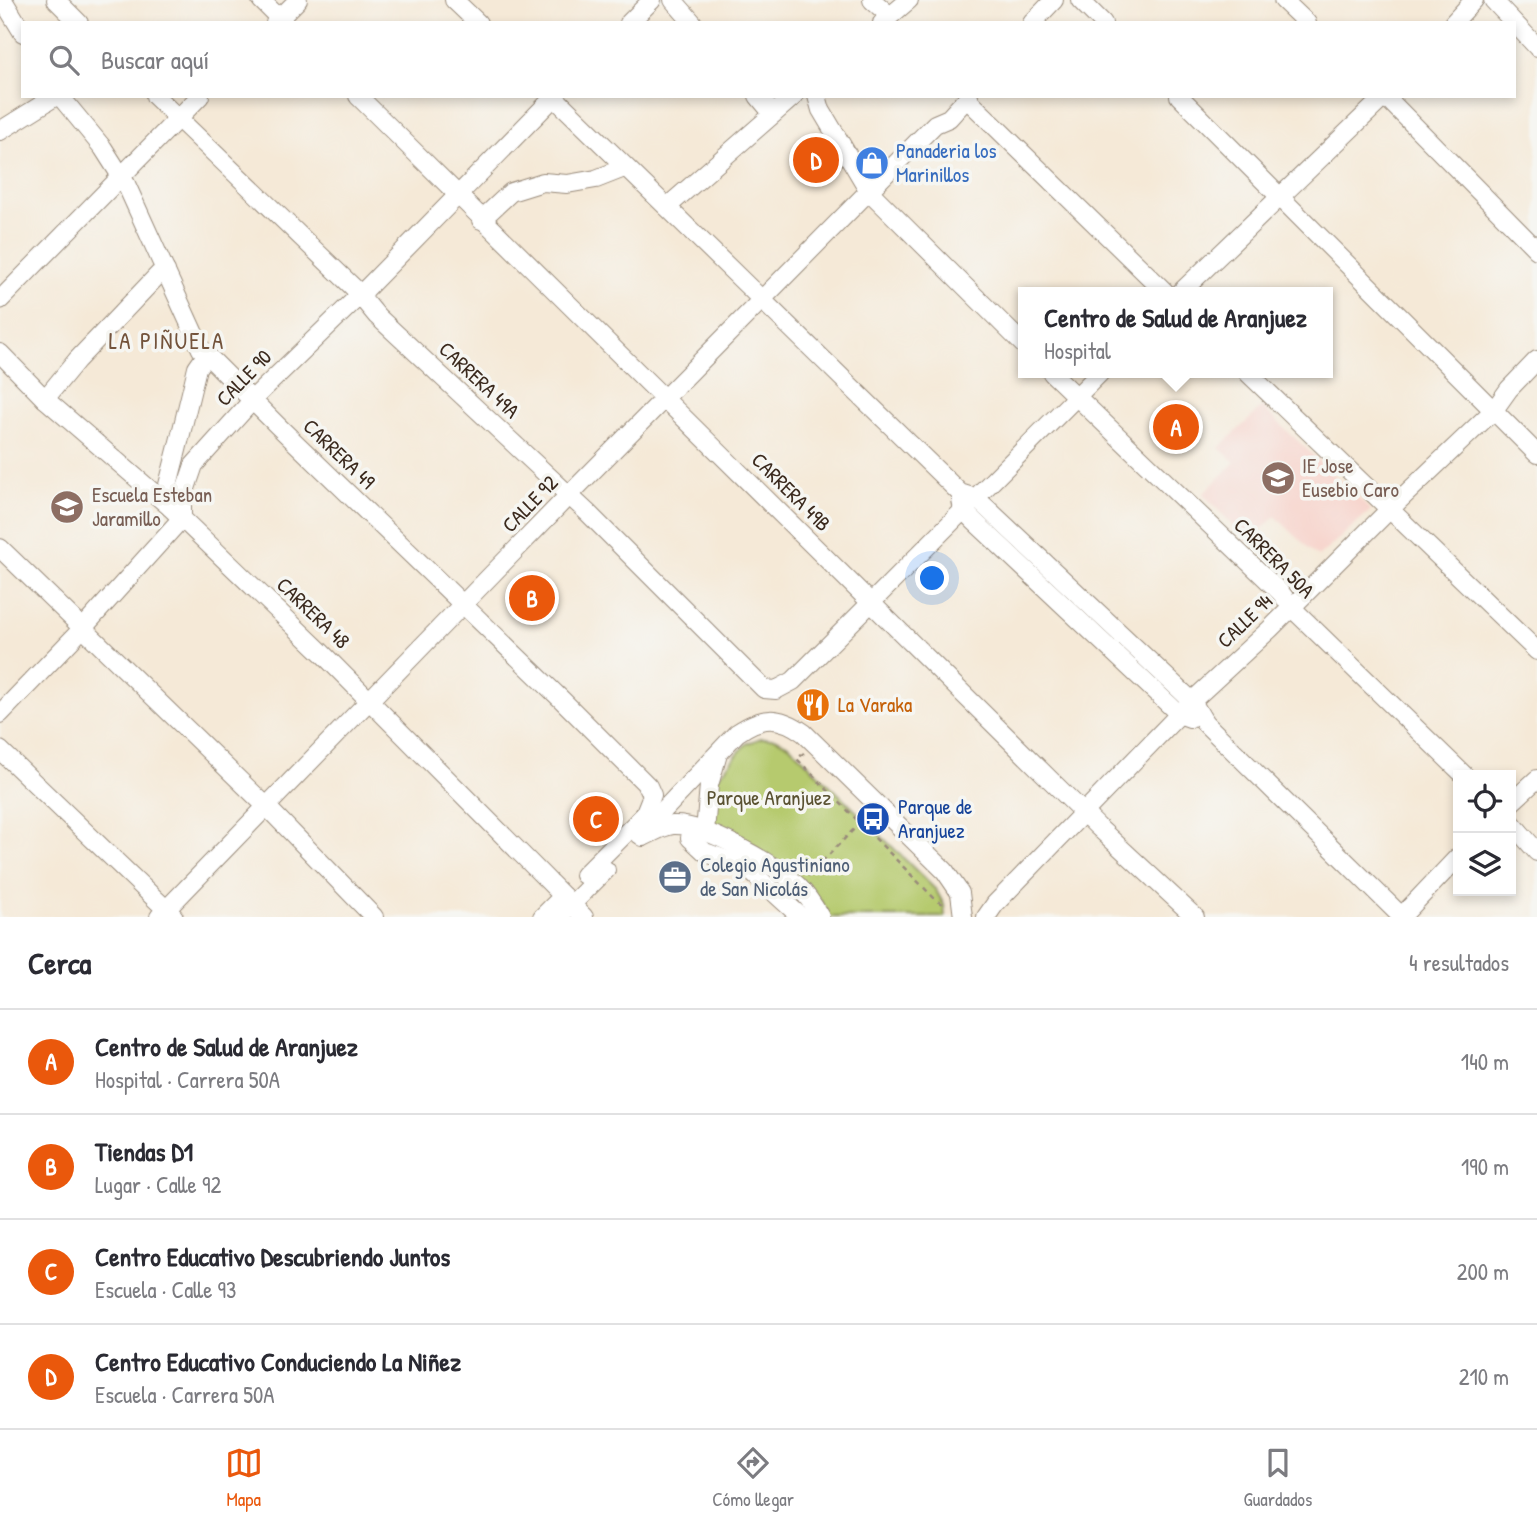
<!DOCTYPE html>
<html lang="es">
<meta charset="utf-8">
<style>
:root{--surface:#fff;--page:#f7f7f7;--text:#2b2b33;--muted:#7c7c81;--line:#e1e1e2;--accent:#ea580c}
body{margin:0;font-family:"Patrick Hand",sans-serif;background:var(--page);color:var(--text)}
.controls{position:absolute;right:21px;bottom:21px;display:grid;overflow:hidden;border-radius:0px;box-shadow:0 4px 10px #0003}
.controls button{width:63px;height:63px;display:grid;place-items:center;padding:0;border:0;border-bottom:2px solid var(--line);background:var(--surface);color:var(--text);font:35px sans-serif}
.you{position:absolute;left:933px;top:579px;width:24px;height:24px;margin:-18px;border:5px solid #fff;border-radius:50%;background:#1a73e8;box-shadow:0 0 0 10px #1a73e833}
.badge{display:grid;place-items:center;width:46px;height:46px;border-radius:50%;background:var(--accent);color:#fff;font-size:23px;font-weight:700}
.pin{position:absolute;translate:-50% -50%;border:4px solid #fff;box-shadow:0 2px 7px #0006}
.popup{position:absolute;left:1018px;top:287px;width:315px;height:91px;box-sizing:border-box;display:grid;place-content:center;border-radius:0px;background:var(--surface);filter:drop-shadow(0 2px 5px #0005);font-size:23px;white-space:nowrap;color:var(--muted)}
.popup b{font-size:26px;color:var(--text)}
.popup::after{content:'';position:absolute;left:50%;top:100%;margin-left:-14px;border:14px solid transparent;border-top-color:var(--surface)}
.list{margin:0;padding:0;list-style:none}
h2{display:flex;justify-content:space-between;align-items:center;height:91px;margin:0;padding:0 28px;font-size:30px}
h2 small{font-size:23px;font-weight:400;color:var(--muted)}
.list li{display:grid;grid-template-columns:46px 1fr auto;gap:21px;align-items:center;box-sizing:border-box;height:105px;padding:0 28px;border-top:2px solid var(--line)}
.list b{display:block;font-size:26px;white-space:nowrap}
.list p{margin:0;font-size:23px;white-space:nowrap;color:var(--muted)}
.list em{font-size:23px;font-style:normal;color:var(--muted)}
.icon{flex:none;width:38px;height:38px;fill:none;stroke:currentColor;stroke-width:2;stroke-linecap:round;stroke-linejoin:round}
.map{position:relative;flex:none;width:1537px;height:917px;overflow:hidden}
.search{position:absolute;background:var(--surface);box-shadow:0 4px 10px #0003;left:21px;right:21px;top:21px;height:77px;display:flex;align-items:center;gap:18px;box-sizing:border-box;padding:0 24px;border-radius:0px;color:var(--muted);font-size:26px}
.sheet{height:511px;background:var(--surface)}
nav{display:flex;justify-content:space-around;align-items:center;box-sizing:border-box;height:98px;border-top:2px solid var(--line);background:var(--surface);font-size:19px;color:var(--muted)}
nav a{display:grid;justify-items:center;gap:4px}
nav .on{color:var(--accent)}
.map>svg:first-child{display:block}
</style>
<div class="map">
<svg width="1537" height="917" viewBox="0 0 1537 917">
<rect width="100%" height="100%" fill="#f6f6f2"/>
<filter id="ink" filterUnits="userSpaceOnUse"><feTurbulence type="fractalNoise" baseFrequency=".0143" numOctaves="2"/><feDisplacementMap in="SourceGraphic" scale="14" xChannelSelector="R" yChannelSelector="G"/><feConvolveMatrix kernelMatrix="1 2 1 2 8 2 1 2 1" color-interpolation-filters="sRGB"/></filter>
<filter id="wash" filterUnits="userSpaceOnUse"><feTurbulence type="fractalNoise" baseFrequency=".00686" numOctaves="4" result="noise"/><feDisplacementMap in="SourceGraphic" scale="28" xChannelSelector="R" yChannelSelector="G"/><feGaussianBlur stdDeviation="1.57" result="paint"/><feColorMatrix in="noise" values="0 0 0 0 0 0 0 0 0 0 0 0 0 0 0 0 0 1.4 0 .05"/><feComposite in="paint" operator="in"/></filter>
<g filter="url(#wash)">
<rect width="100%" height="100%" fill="#f5e9d7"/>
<path fill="#f7d1c9" d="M1262,407L1371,510L1318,557L1275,516L1249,542L1203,494L1235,462L1219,448Z"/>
<path fill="#b6ca6e" stroke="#787a46" stroke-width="2" d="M761,738H775L789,745L936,890L944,905L945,917H830L820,900L708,824L703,794L746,744Z"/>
</g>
<g filter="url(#ink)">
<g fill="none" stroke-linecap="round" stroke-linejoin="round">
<g stroke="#988a7a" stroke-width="20">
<g id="minor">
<path d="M3,0L23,33"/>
<path d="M56,0L79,23"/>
<path d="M261,0L284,23"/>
<path d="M454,0L478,23"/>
<path d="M673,0L693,23"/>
<path d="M872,0L890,16"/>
<path d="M1080,0L1103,23"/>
<path d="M1283,0L1307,23"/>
<path d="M1493,0L1537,47"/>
<path d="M275,23L298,0"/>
<path d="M629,23L652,0"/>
<path d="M882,23L909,0"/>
<path d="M1032,23L1054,0"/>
<path d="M1453,23L1474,0"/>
<path d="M60,96L103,148L126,184L201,349L278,426L562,700L648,786L652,795L644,815L584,875"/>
<path d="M155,96L353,287L377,316L588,513L764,689L776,690L793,681L1100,373"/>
<path d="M358,96L1098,827L1195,917"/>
<path d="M553,96L960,493L976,498L1192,701L1205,723L1402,917"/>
<path d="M758,96L773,114"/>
<path d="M817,96L821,110L869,191L1024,345"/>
<path d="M1179,96L1537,454"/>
<path d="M1385,96L1537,250"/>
<path d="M967,99L1165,292"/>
<path d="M0,131L56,96"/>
<path d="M667,207L794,96"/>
<path d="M481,220L511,192L543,182L567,184L596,179L624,168"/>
<path d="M1181,292L1385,96"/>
<path d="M0,300L200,96"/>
<path d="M0,353L45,399L170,507L322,653L584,917"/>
<path d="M1052,373L1281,593L1292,608L1464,775"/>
<path d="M1248,373L1537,651"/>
<path d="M45,399L77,360L159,274L166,271"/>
<path d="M961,500L963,510L974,521L1179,714L1190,718"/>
<path d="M170,507L168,485L177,450L197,368L206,355"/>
<path d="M0,548L266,806L374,917"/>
<path d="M0,714L83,628L182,518V500L194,465L259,393L364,291L555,96"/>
<path d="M0,750L174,917"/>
<path d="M1511,803L1537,779"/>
<path d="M1511,822L1537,852"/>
<path d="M705,832L709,785L718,754"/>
<path d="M640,835L737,733C762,716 778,715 804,733L945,871L960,893L963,917"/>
<path d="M643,837C652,833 663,826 673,825C704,823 776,865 798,886C807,895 814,906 820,917"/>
<path d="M690,838L705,852L746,867L801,917"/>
<path d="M159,917L569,495L935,124L949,118L969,96"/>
<path d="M542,917L563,896"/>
<path d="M559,917L606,870"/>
<path d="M986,917L995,904L1192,701L1270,629L1389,510L1494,410L1509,389L1537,360"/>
<path d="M1401,917L1458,857"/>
</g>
</g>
<g stroke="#988a7a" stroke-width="2.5" stroke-dasharray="5 5" stroke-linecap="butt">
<path d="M804,753L797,759L936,900L945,905"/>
<path d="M808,876L860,823"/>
</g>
<use href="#minor" stroke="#fff" stroke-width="18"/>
</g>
</g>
<defs>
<g id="shop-disc" transform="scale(1.75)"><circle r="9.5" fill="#3f7fe0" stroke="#f6f6f2"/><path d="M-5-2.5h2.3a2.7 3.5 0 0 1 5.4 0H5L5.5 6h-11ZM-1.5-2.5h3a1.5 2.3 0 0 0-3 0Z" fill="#fff"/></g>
<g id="school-disc" transform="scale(1.75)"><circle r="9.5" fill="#8d6e63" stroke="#f6f6f2"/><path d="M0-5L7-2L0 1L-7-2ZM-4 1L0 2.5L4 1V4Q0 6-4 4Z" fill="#fff"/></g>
<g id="restaurant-disc" transform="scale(1.75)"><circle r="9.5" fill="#e8710a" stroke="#f6f6f2"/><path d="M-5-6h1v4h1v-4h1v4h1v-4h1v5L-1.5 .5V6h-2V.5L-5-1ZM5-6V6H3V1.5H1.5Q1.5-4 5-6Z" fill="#fff"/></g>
<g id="bus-disc" transform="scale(1.75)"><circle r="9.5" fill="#1a4fb4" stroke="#f6f6f2"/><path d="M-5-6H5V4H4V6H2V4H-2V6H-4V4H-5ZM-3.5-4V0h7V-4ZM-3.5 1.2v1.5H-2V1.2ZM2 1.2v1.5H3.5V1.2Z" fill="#fff"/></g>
<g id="office-disc" transform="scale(1.75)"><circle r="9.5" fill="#5c6f8a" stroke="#f6f6f2"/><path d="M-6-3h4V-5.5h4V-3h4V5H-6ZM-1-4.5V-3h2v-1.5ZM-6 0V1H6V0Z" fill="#fff"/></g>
</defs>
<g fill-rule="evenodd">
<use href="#shop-disc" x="872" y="163"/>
<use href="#school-disc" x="1278" y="478"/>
<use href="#school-disc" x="67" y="507"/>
<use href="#restaurant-disc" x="813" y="705"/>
<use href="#bus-disc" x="873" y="819"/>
<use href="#office-disc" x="675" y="877"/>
</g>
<g text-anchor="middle" stroke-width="7" stroke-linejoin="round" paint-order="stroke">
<g font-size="21" fill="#366cbe" stroke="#f6f6f2" text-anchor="start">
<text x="896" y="158">Panaderia los<tspan x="896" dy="24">Marinillos</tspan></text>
</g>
<g font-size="21" fill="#3b2a1e" stroke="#f6f6f2">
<text transform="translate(244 378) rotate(-46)" y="7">CALLE 90</text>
<text transform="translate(479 380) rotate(43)" y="7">CARRERA 49A</text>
<text transform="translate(339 454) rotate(44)" y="7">CARRERA 49</text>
<text transform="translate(791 492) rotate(45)" y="7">CARRERA 49B</text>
<text transform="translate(530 504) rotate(-46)" y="7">CALLE 92</text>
<text transform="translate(1274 558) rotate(45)" y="7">CARRERA 50A</text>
<text transform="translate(313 613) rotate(44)" y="7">CARRERA 48</text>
<text transform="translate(1245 621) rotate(-44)" y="7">CALLE 94</text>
</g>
<g font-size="21" fill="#785e54" stroke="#f6f6f2" text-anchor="start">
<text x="1302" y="473">IE Jose<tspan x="1302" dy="24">Eusebio Caro</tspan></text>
<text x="92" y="502">Escuela Esteban<tspan x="92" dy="24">Jaramillo</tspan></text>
</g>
<g font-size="21" fill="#c56008" stroke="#f6f6f2" text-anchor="start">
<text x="838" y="712">La Varaka</text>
</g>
<g font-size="21" fill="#5a5232" stroke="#f6f6f2">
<text x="769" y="805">Parque Aranjuez</text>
</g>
<g font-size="21" fill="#164399" stroke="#f6f6f2" text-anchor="start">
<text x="898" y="814">Parque de<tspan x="898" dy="24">Aranjuez</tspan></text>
</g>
<g font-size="21" fill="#4e5e75" stroke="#f6f6f2" text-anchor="start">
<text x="700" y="872">Colegio Agustiniano<tspan x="700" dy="24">de San Nicolás</tspan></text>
</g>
<g font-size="23" letter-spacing="2" fill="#73533b" stroke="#f6f6f2">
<text x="167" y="349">LA PIÑUELA</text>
</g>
</g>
</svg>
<div class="controls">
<button><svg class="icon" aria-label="locate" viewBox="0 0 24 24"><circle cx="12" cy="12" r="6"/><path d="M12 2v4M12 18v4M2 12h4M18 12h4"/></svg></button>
<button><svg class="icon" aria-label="layers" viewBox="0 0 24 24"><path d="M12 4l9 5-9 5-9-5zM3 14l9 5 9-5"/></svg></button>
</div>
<div class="you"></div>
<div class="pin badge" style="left:1176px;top:427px">A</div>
<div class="popup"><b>Centro de Salud de Aranjuez</b>Hospital</div>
<div class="pin badge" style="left:532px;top:598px">B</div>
<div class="pin badge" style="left:596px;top:819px">C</div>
<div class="pin badge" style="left:816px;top:160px">D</div>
<div class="search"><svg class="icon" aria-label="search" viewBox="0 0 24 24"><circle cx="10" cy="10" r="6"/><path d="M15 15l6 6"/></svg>Buscar aquí</div>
</div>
<section class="sheet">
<h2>Cerca<small>4 resultados</small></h2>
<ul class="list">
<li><span class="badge">A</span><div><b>Centro de Salud de Aranjuez</b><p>Hospital · Carrera 50A</p></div><em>140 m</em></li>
<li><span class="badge">B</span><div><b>Tiendas D1</b><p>Lugar · Calle 92</p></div><em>190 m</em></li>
<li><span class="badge">C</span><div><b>Centro Educativo Descubriendo Juntos</b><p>Escuela · Calle 93</p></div><em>200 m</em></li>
<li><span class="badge">D</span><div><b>Centro Educativo Conduciendo La Niñez</b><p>Escuela · Carrera 50A</p></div><em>210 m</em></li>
</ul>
</section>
<nav>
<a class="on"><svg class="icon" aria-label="map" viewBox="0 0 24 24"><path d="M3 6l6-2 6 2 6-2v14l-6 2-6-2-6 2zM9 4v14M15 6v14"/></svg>Mapa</a>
<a><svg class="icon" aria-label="directions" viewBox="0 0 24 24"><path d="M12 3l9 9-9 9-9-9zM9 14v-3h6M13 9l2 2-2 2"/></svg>Cómo llegar</a>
<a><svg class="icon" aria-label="saved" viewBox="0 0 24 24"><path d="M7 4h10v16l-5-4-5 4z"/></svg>Guardados</a>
</nav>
